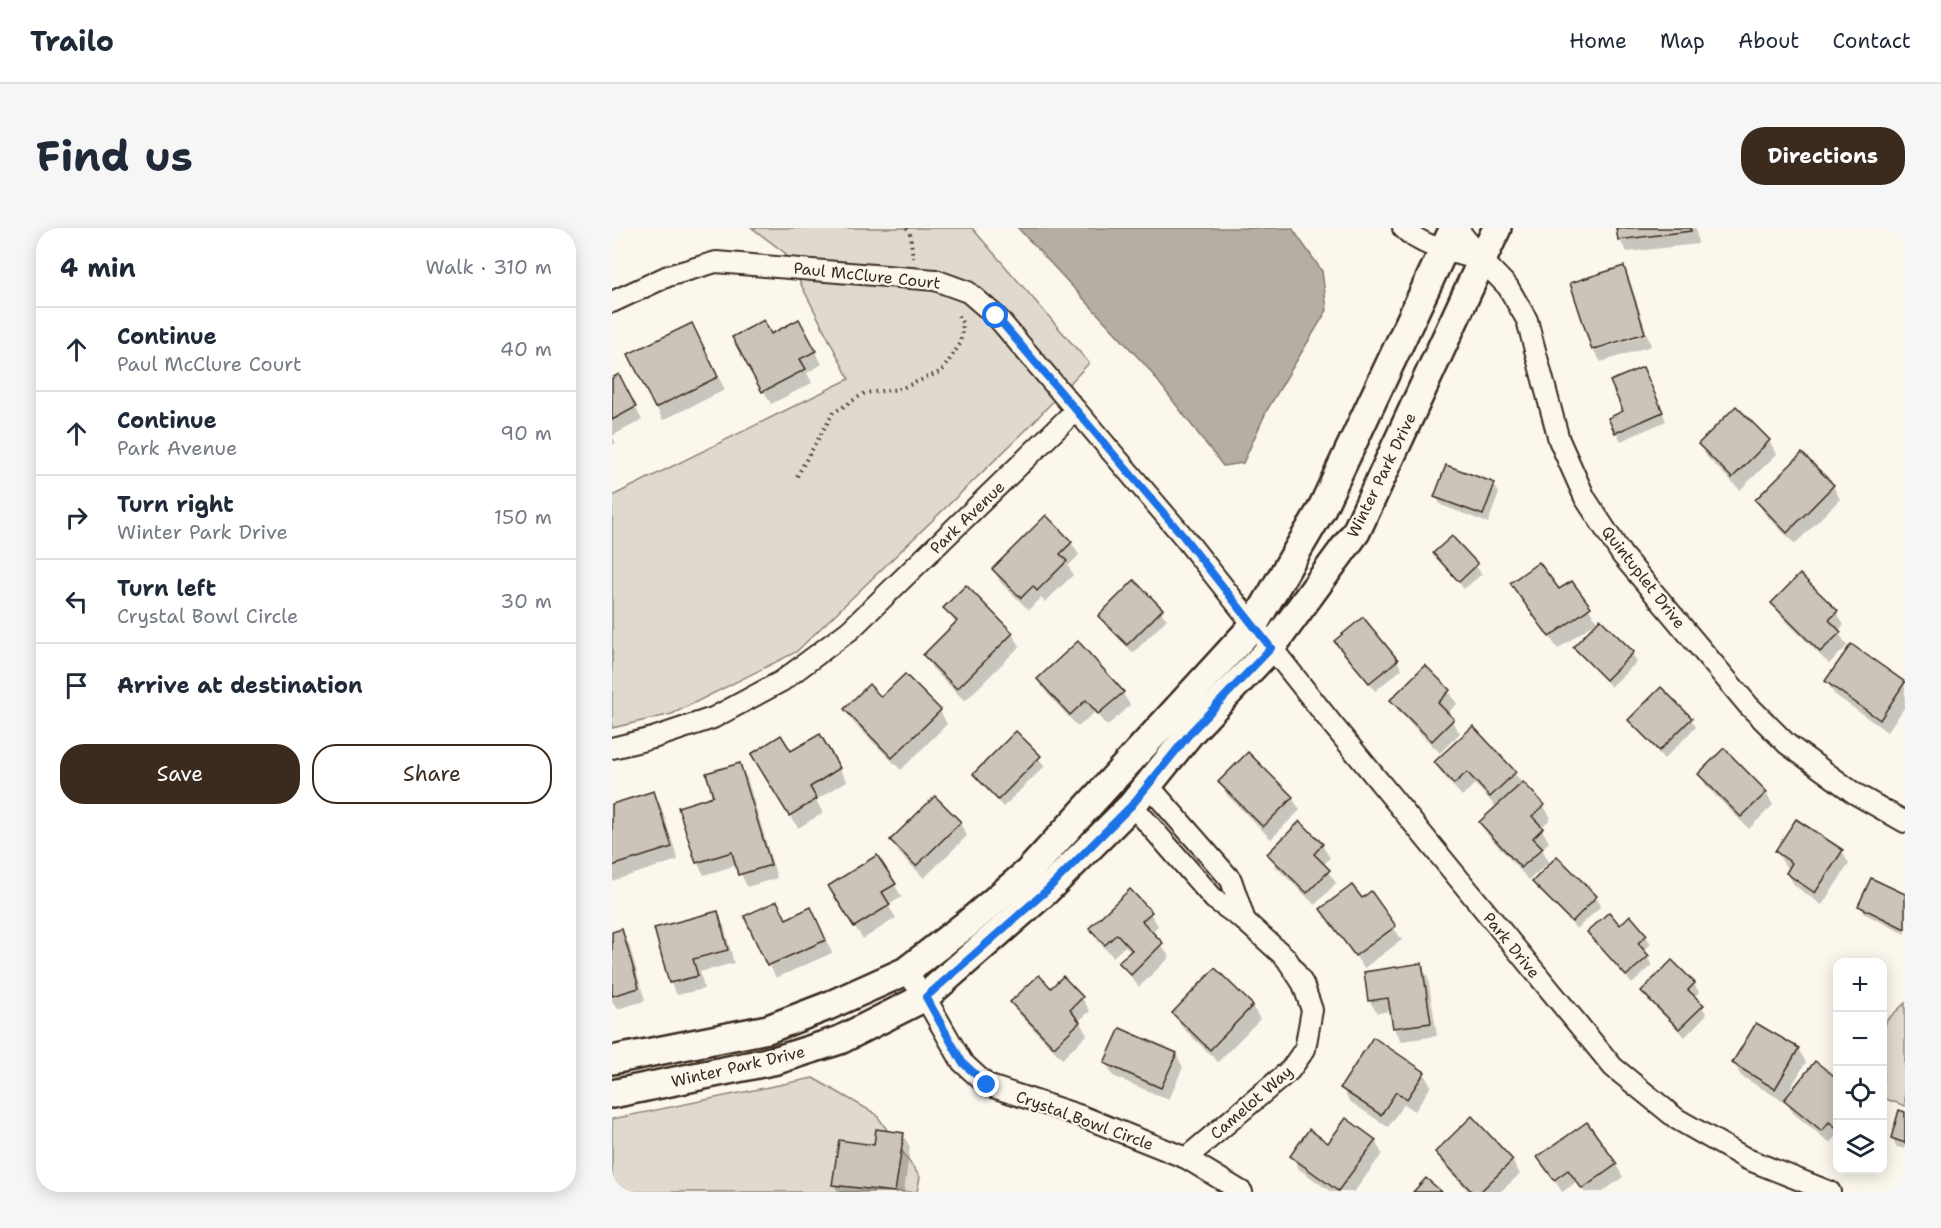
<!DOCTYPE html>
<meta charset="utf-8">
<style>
:root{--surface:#fff;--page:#f6f6f7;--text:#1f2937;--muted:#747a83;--line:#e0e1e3;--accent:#3b2a1e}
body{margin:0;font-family:"Shantell Sans",sans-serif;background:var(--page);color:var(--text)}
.controls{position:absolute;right:18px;bottom:18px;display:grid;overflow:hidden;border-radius:12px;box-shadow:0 3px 15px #0003}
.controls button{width:54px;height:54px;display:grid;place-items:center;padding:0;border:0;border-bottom:2px solid var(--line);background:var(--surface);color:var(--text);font:30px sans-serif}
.stop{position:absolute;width:18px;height:18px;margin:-14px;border:4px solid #1a73e8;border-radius:50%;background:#fff}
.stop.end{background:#1a73e8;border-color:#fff;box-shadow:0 2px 6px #0008}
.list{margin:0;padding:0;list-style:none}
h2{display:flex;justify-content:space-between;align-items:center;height:78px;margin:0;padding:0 24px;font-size:26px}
h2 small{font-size:20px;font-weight:400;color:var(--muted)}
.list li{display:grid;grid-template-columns:39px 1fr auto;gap:18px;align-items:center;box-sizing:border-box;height:84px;padding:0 24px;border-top:2px solid var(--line)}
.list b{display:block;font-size:22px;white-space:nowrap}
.list p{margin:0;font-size:20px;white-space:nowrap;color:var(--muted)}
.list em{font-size:20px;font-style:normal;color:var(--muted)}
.actions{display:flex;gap:12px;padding:18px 24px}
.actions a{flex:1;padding:14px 0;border:2px solid var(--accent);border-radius:24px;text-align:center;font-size:21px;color:var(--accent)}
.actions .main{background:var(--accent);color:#fff}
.icon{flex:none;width:33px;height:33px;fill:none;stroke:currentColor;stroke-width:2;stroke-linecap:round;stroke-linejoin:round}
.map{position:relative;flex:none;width:1293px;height:964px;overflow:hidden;border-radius:24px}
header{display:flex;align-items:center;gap:36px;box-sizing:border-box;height:84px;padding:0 30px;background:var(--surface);border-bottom:2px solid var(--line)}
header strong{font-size:28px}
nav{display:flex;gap:33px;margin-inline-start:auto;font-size:21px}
.intro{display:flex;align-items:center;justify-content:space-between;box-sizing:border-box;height:144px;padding:0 36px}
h1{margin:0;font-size:42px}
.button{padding:15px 27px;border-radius:24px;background:var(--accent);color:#fff;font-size:21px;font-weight:700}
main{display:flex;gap:36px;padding:0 36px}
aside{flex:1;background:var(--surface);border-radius:24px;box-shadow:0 3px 15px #0003}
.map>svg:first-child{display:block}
</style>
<header>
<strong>Trailo</strong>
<nav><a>Home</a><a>Map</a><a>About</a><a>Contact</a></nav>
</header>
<div class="intro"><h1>Find us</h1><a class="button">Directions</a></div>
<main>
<aside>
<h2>4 min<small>Walk · 310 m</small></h2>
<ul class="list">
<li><svg class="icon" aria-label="ahead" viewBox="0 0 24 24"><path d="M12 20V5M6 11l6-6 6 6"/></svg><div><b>Continue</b><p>Paul McClure Court</p></div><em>40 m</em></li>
<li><svg class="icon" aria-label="ahead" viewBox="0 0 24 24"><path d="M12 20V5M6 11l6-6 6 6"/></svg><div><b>Continue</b><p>Park Avenue</p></div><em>90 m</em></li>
<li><svg class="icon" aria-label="right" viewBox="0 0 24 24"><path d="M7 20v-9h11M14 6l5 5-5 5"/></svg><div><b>Turn right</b><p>Winter Park Drive</p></div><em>150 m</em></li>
<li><svg class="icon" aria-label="left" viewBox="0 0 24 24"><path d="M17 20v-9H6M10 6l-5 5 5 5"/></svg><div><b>Turn left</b><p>Crystal Bowl Circle</p></div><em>30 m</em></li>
<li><svg class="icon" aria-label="arrive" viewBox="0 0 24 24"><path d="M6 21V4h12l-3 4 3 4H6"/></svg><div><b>Arrive at destination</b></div></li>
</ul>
<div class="actions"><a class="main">Save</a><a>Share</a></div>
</aside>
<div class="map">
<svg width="1293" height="964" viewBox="0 0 1293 964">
<rect width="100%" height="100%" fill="#fbf7ec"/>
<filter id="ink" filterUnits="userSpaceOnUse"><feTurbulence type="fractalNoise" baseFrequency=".0167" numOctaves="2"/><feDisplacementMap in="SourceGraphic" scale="12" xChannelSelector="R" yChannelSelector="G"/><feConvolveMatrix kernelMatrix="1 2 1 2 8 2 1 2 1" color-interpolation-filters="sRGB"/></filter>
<g filter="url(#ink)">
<g fill="#dfd9ce" stroke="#8d8276" stroke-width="1.5">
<path d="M140,0H360L477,135L414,202L184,424L60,486L0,500V268L237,151L173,25Z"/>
<path d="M1293,775V878L1271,870V804L1275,792Z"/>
<path d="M201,850L264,886L308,949L305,964H0V891Z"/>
</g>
<path fill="#b6aea2" stroke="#85796d" stroke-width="1.5" d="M406,0H680L710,43L715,82L655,182L631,235L611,238L535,139Z"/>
<g fill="#0003">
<path d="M1006,0H1084L1086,16L1015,24L1007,11Z"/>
<path d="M1011,40L1018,53L1034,103L982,122L960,56Z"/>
<path d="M186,93L210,136L195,145L200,155L159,176L122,109L159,107Z"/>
<path d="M1035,106L1039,118L989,134L982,123Z"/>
<path d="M87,110L113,162L51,192L44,179Z"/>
<path d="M1035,149L1054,193L1009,213L1004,204L1013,184Z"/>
<path d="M0,152L14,161L30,192L0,208L4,215L0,217Z"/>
<path d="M1124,180L1157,213L1165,226L1128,262L1095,229L1088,216Z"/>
<path d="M1190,227L1221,258L1228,271L1183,316L1152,285L1145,272Z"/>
<path d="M882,257L887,265L876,295L829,277L824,269Z"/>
<path d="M840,310L870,346L852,361L823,326Z"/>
<path d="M459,314L467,327L456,338L461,347L433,374L429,370L417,382L389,355L382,342Z"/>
<path d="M522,354L555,391L521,425L488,388Z"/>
<path d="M900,355L947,364L959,355L985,393L946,421Z"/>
<path d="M1161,375L1224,384L1232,397L1226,403L1235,418L1217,436L1169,388Z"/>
<path d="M333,380L400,406L408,418L353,473L320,440L313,427L344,396Z"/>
<path d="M724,413L785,433L790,441L763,463Z"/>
<path d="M1240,418L1293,456V479L1275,504L1222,466L1215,454Z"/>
<path d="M963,419L1020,425L1025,434L999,459Z"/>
<path d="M813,439L837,463L845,476L835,486L848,505L828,525L788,485L780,472Z"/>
<path d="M426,451L510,464L518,477L495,498L483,484L466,499L434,464Z"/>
<path d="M269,471L328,483L335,496L289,542L241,494L234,482Z"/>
<path d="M1079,491L1084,499L1052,531L1017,492Z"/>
<path d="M861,500L931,577L939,590L929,600L937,614L930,621L937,634L917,652L876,607L869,594L885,580L863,556L850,568L831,547L824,535Z"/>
<path d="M404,505L433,538L391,579L362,547Z"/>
<path d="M207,508L235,553L204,572L211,585L186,600L148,539L179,525Z"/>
<path d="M127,537L135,550L165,650L135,659L125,637L92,647L85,634L103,569Z"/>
<path d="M1088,546L1154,564L1161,577L1137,601L1095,559Z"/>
<path d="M608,554L680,570L688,582L659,611L615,567Z"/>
<path d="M42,565L49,578L66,632L0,653V578Z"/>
<path d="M348,595L355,608L312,650L288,626L280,613Z"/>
<path d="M688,595L710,617L718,630L711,637L724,655L703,677L664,639L657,626Z"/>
<path d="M1164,623H1230L1237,636L1210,677L1183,658L1175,645L1178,641L1172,636Z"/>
<path d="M945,631L984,669L989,678L965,701L927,662L922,654Z"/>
<path d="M282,656L290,669L276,677L284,690L251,711L225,671Z"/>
<path d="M758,665L790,712L752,740L710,681L750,672Z"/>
<path d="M1293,668V706L1253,686L1248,678Z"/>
<path d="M199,681L220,725L164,750L134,689L174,693Z"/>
<path d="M105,685L112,698L122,735L88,744L92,761L65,767L58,754Z"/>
<path d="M538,685L546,698L539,705L558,729L527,759L508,735L519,725L513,718L501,729L486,713L479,700Z"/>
<path d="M1008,699L1034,708L1039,716L1031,723L1040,737L1020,756L977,704Z"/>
<path d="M9,703L17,716L33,773L5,781L0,774V706Z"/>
<path d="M809,737L816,750L825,808L790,813L782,800L780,783L765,785L757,772Z"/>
<path d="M451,750L470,770L478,783L467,793L475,807L450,831L408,787L400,774L439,762Z"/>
<path d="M1082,756L1087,764L1082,769L1095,786L1073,809L1036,772L1031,763Z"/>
<path d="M640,778L648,791L606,834L569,798L562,785Z"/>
<path d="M1186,821L1194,834L1171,873L1129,848L1122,835Z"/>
<path d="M564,826L571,839L557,872L501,848L494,835Z"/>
<path d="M812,845L819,858L803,883L792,876L776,899L737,873L730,860Z"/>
<path d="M1226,853V907L1218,915L1181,885L1174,872Z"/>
<path d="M1293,885V921L1285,919L1280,910Z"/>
<path d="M291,906L298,919L292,964H226L222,957L263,919Z"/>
<path d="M763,913L770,926L742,964H719L687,941L680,928L716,917Z"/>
<path d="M824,924L900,933L908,946L888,964H857L832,937Z"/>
<path d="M927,930L1004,937L1011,949L990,964H972L965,954L950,964Z"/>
</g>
<g fill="#ccc4b9" stroke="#3b2a1e" stroke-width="1.5">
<path d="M1004,0H1079V3L1006,12Z"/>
<path d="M1012,38L1033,105L980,122L958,55Z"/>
<path d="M187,91L204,123L188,131L194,141L150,164L120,109L152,92L159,106Z"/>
<path d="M80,95L106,149L43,180L16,126Z"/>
<path d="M1031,139L1051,184L1003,205L996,190L1011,183L998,153Z"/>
<path d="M7,146L24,179L0,192V150Z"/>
<path d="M1124,178L1158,212L1120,250L1086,216Z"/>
<path d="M1190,225L1222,257L1175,305L1143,272Z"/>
<path d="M834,237L883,255L871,287L822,269Z"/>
<path d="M434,287L460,314L448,326L455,333L425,363L421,358L409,370L380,341Z"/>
<path d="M840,308L866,336L847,354L821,325Z"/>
<path d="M927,334L947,361L960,353L979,379L937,409L898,355Z"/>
<path d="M1188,346L1226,383L1217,392L1229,404L1208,424L1159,375Z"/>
<path d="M522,352L551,381L515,417L486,388Z"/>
<path d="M354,357L401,405L345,461L311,427L345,393L331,380Z"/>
<path d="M751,389L786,432L757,455L722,413Z"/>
<path d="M988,391L1022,424L994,452L961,419Z"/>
<path d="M466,413L512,464L486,486L474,472L458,487L425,451Z"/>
<path d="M1239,416L1293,454L1268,492L1213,453Z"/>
<path d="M813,437L838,462L826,475L842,491L820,513L778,472Z"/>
<path d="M293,446L329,482L280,530L232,481L257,456L269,469Z"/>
<path d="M1049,459L1080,490L1047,523L1016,492Z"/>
<path d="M861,498L904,544L878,569L855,544L842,556L822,534Z"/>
<path d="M404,503L429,528L386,572L361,546Z"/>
<path d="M208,506L228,540L198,559L205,571L177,588L139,526L169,507L179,523Z"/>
<path d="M1112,520L1155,564L1129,589L1086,546Z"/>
<path d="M636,524L681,569L651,599L606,554Z"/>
<path d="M128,535L159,637L126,647L120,624L84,635L66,579L101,568L94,545Z"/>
<path d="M911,554L933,577L920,588L931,600L921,610L931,620L909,640L867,594Z"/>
<path d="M42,563L60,619L0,638V576Z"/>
<path d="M323,568L349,594L304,638L278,612Z"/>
<path d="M1184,591L1231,622L1203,665L1174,645L1180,635L1163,623Z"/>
<path d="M688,593L711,616L702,626L718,642L695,665L655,626Z"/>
<path d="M265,627L284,656L270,664L278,677L242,699L216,658Z"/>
<path d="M945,628L985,668L960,694L920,654Z"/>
<path d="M1259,650L1293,666V701L1246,678Z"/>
<path d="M740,657L750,670L759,663L784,698L743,728L708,681Z"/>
<path d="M518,661L540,684L530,693L551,715L519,747L506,734L520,722L505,706L493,717L477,700Z"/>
<path d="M165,673L174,691L199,679L214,712L155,738L132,688Z"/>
<path d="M106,683L116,722L81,731L86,748L57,755L42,700Z"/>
<path d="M997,684L1008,697L1018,687L1035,707L1026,715L1037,728L1014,748L975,704Z"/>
<path d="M10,701L27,760L0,768V704Z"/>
<path d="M1060,732L1083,755L1076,762L1092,777L1067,801L1029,763Z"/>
<path d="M810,735L819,795L781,800L776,770L756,773L752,744Z"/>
<path d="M603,740L641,777L598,822L560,785Z"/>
<path d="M427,747L439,760L451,748L471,769L458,782L468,794L442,819L398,774Z"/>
<path d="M1144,795L1187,820L1163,861L1120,835Z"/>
<path d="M508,800L565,825L549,860L492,835Z"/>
<path d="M761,809L813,844L795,871L784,864L769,887L728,860Z"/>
<path d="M1203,833L1226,851V901L1217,894L1210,903L1172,872Z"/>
<path d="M1287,882L1293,884V915L1279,910Z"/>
<path d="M860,888L901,932L868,964H860L823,924Z"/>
<path d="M734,890L764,912L726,963L678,928L697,901L716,915Z"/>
<path d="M975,894L1005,936L970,961L956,942L942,952L925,929Z"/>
<path d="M264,901L292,905L283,964L220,957L227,912L262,917Z"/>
<path d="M814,950L830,964H801Z"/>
</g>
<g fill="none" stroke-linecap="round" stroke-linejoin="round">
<g stroke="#3b2a1e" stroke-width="24">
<g id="street">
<path d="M791,0C811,20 843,25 870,32"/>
<path d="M845,0L870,32L896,59L915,92L947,212L973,270L1010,327L1136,477L1175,516L1242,565L1293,594"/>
<path d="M0,74L56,48L104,34L323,52L356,64L384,88L571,308L720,496L1001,839L1065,891L1135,931L1218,964"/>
<path d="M0,520L41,510L101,490L170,453L238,402L464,182"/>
<path d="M536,557L619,652L633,693"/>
<path d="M520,577L602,671L633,693L674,730L691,756L700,782L693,821L678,842L574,930"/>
<path d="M294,743L313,769L350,834L375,857L469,888L574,930L630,964"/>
</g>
</g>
<g stroke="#3b2a1e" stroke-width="32">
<g id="secondary">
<path d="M0,832L156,801L216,778L294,743L355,696L416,644L641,398L709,282L842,0"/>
<path d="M0,866L165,832L228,812L313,769L434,663L520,577L579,504L659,420L744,304L885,0"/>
</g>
</g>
<g stroke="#3b2a1e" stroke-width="4" stroke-dasharray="1.5 4.5" stroke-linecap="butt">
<path d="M295,0L298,5L301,30"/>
<path d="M185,248L221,185L253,165L288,161L330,143L348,116L351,96L344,84"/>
</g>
<use href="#street" stroke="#fbf7ec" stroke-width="20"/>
<use href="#secondary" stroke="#fbf7ec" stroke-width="27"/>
</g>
</g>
<g fill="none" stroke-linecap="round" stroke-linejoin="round" filter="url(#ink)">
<path stroke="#1a73e8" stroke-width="8" d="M375,857L350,834L314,769L434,663L520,577L579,504L659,420L571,308L384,88"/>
</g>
<g text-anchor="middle" stroke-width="4.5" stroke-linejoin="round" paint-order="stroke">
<g font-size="16" fill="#3b2a1e" stroke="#fbf7ec">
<text transform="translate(255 47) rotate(6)" y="6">Paul McClure Court</text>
<text transform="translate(769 247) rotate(-64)" y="6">Winter Park Drive</text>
<text transform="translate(355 289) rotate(-44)" y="6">Park Avenue</text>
<text transform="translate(1032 349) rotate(52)" y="6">Quintuplet Drive</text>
<text transform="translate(900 717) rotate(51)" y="6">Park Drive</text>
<text transform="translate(126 838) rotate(-13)" y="6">Winter Park Drive</text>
<text transform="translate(639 874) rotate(-41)" y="6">Camelot Way</text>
<text transform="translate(473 892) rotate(20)" y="6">Crystal Bowl Circle</text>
</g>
</g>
</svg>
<div class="controls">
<button>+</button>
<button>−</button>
<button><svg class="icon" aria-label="locate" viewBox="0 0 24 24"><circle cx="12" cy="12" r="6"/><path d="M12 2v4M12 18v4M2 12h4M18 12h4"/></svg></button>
<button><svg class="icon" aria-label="layers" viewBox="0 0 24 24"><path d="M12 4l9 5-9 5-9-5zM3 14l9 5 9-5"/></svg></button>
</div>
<div class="stop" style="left:384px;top:88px"></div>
<div class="stop end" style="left:375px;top:857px"></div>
</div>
</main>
